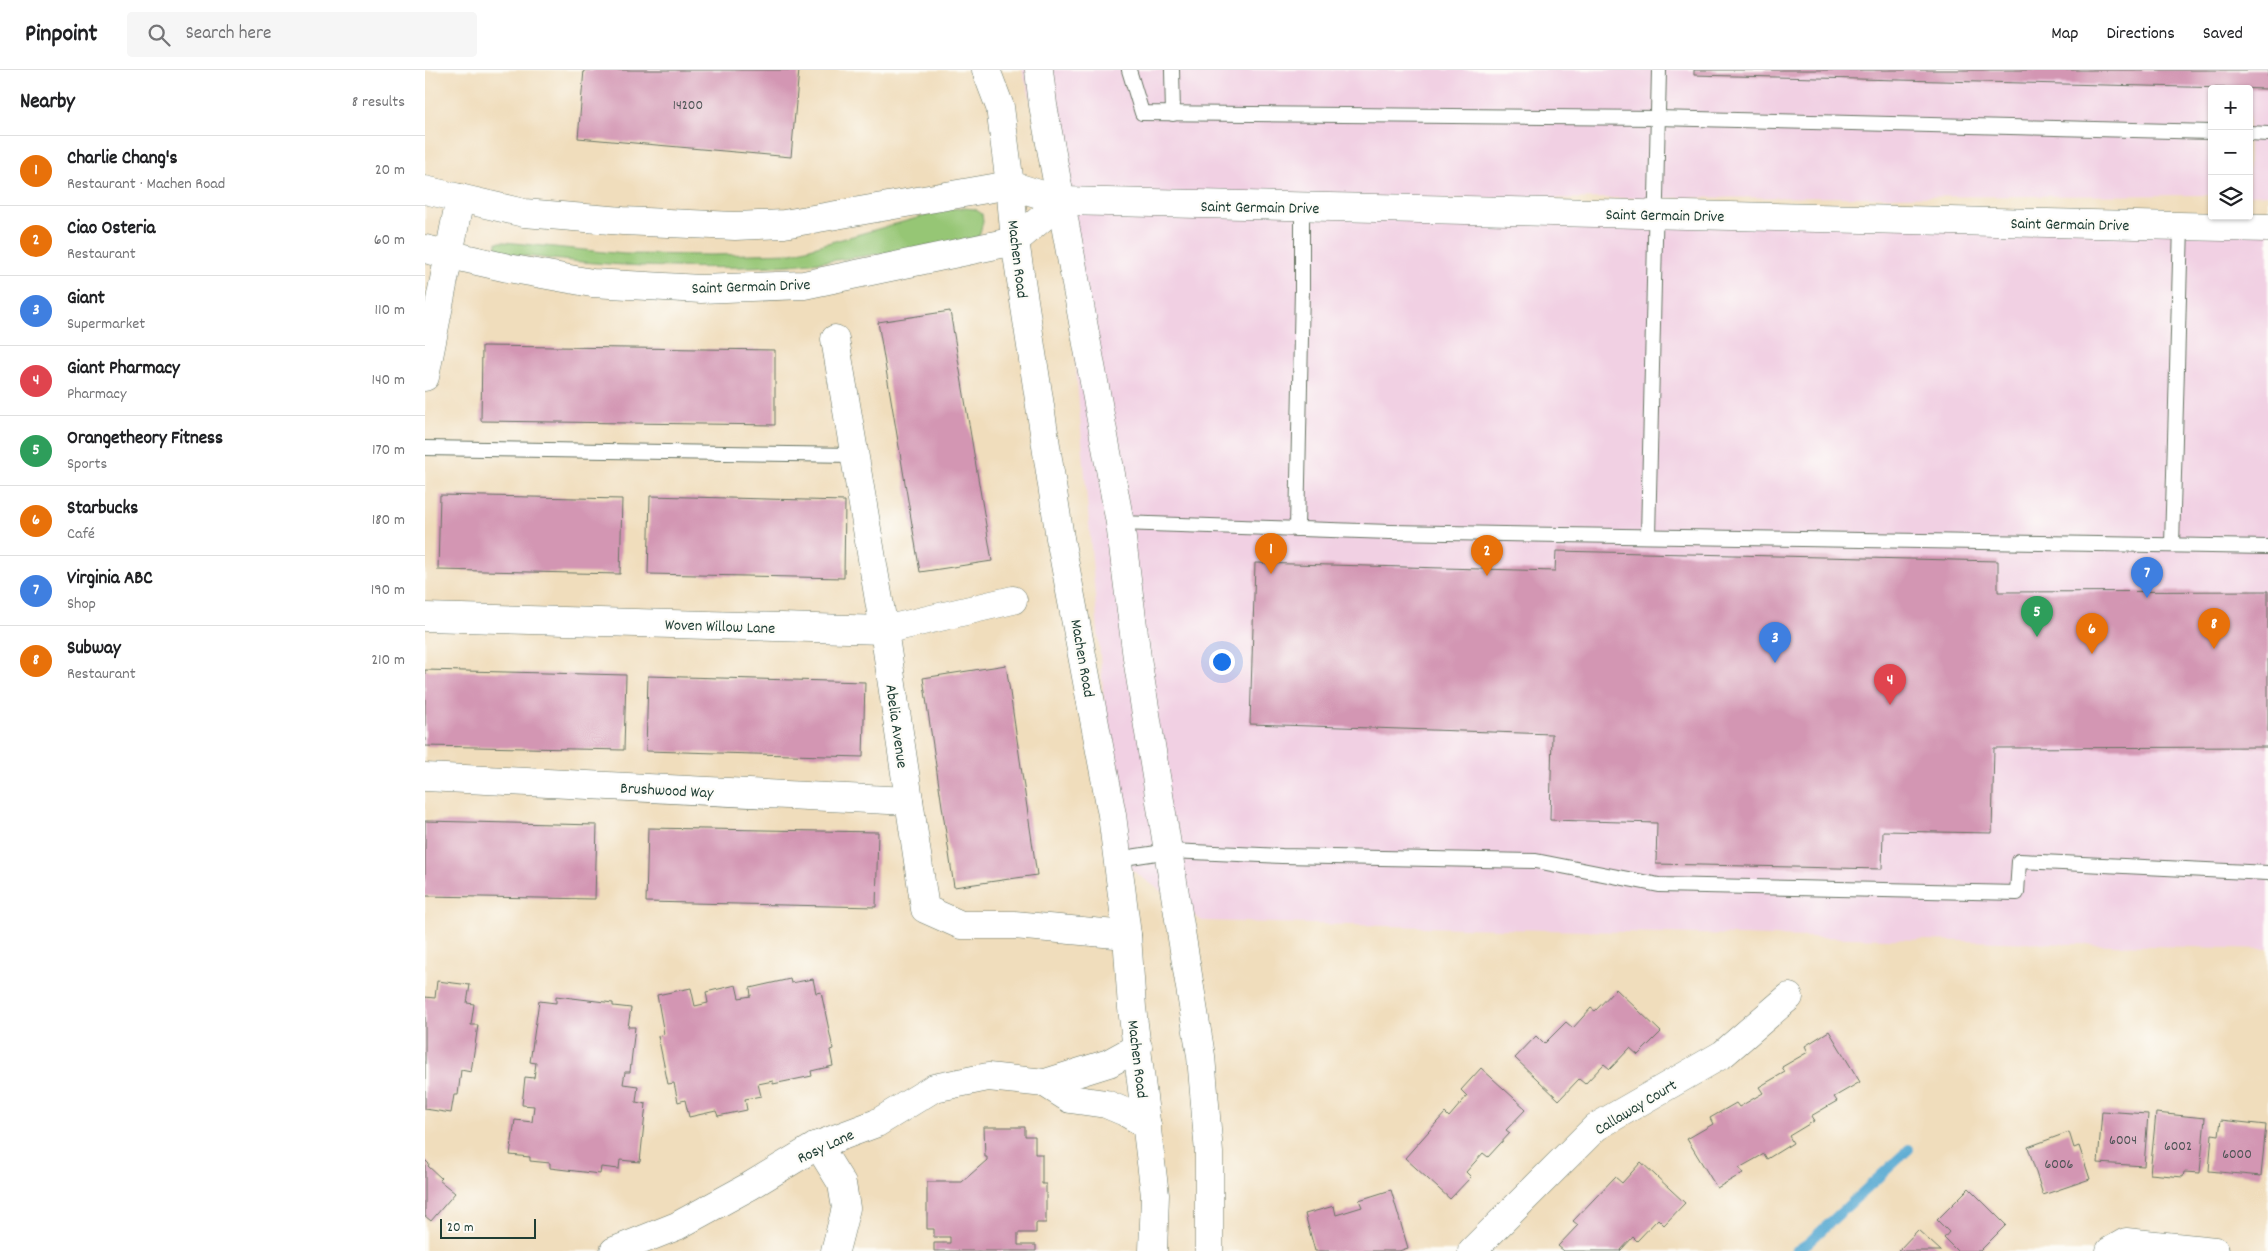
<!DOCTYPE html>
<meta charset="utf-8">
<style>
:root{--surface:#fff;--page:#f6f6f6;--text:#202124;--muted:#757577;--line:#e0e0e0;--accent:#1a73e8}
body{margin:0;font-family:Dekko,sans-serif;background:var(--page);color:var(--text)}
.controls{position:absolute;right:15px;top:15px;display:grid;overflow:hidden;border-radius:5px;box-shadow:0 1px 4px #0004}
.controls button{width:45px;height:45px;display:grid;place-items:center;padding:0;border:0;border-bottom:1px solid var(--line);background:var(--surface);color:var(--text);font:25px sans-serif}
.scale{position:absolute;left:15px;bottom:12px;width:96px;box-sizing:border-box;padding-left:5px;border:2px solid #1f3d34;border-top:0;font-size:14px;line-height:18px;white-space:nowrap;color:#1f3d34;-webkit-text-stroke:4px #fdfcf7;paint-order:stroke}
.you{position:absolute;left:796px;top:591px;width:18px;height:18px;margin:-12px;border:4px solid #fff;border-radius:50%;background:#1a73e8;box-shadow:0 0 0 8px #1a73e833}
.badge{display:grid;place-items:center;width:32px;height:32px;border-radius:50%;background:var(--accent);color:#fff;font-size:16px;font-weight:700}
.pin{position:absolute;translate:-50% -41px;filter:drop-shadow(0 1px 2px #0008)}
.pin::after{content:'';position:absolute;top:26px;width:18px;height:15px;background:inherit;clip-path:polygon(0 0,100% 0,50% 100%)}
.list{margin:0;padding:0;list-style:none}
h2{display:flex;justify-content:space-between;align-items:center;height:65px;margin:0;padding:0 20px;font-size:21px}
h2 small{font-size:16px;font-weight:400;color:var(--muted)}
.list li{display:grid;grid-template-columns:32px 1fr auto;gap:15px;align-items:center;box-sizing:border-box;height:70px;padding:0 20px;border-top:1px solid var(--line)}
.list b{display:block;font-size:19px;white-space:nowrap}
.list p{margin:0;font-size:16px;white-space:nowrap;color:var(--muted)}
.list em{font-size:16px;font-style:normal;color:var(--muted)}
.icon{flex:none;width:28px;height:28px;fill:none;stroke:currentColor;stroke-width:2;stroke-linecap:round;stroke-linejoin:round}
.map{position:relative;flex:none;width:1843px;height:1181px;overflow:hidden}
header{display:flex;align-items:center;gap:30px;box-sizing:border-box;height:70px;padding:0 25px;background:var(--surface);border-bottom:1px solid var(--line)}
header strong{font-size:24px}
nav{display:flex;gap:28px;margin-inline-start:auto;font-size:18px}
.search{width:350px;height:45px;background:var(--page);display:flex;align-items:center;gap:12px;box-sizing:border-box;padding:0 18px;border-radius:5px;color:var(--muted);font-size:19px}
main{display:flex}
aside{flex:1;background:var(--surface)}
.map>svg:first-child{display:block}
</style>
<header>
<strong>Pinpoint</strong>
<div class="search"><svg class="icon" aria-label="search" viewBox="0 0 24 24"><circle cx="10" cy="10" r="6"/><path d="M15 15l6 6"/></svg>Search here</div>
<nav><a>Map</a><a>Directions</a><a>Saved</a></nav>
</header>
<main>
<aside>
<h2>Nearby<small>8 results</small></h2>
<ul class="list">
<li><span class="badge" style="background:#e8710a">1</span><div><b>Charlie Chang's</b><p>Restaurant · Machen Road</p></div><em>20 m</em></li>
<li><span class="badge" style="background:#e8710a">2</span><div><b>Ciao Osteria</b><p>Restaurant</p></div><em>60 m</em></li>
<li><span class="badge" style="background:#3f7fe0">3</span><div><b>Giant</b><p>Supermarket</p></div><em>110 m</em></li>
<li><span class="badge" style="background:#e0444e">4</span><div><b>Giant Pharmacy</b><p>Pharmacy</p></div><em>140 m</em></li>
<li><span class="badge" style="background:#2e9e5b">5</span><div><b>Orangetheory Fitness</b><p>Sports</p></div><em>170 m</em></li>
<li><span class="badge" style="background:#e8710a">6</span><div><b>Starbucks</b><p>Café</p></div><em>180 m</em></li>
<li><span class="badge" style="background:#3f7fe0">7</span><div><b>Virginia ABC</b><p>Shop</p></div><em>190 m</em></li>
<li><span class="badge" style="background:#e8710a">8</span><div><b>Subway</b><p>Restaurant</p></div><em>210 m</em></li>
</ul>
</aside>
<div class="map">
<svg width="1843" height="1181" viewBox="0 0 1843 1181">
<rect width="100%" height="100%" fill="#fdfcf7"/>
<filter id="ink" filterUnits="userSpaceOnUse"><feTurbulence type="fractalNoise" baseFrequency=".02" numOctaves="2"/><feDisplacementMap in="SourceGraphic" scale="10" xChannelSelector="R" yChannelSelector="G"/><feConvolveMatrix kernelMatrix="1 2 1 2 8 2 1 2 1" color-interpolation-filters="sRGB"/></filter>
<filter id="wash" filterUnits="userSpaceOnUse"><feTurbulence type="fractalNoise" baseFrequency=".0096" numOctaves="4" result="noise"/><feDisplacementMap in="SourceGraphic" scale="20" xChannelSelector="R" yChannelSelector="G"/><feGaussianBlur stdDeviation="1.12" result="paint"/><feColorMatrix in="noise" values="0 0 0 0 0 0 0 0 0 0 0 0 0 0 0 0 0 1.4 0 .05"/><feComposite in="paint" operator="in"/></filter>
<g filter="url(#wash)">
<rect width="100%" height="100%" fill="#f0ddbc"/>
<path fill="#f1d0e3" d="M597,0H1843V124L1824,125V19H1787V125L664,131L1843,158V879L777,851L692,789L637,131Z"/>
<path fill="#96c675" stroke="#5a8254" d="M539,138L550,139L557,144L558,152L554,166L547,169C487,178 426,190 365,195C269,201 173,196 77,183L72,178V172H79L199,184L287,185L367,183L524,139Z"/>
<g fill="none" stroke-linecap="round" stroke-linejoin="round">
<path stroke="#56a9d1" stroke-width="10" d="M1371,1181L1383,1173L1484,1079"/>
</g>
<g id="blocks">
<g fill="#d396b3">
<path d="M159,0H374L366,87L153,68Z"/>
<path d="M1269,0H1843V19L1269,5Z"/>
<path d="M525,241L567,491L495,502L453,252Z"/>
<path d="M57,276L350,280V355L56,351Z"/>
<path d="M15,425L197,429L195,504L13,500Z"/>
<path d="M225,426L420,431L419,508L223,504Z"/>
<path d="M1131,481L1573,491V522L1843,521V677L1569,678L1567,763L1458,761L1457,799L1231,794L1232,753L1125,750L1127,664L825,654L830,493L1130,501Z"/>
<path d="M581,595L612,805L529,817L498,608Z"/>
<path d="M0,600L201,605L199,680L0,676Z"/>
<path d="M223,606L440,612L438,687L221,681Z"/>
<path d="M0,751L172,755L170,829L0,826Z"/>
<path d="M223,758L453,762L451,837L221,832Z"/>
<path d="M365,909L366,913L388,909L391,923L396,922L408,979L405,980L408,996L386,1001L387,1006L348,1014V1011L333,1014L336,1026L320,1029L322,1040L293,1046L291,1041L264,1047L260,1030L253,1032L249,1013L243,1014L233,966L239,964L232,925L266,918L270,936L283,933L281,922L311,915L314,928L326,926L325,918Z"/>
<path d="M12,911L45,915L42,933L49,934L46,955H53L46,1002L36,1000L33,1025H29L26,1043L0,1039V927L10,928Z"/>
<path d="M1191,919L1236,962L1213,985L1205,978L1185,999L1179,994L1160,1014L1154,1009L1134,1030L1090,988L1111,966L1119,974L1141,952L1148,958L1166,938L1170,941Z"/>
<path d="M131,926L188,933V936L206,938L203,957H210L205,1002H200L198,1014L213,1016L211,1032L221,1034L215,1092L195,1090L194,1099L176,1097L175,1104L125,1098V1093L105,1091V1087L85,1085L90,1050L107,1052L109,1036L97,1035L100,1007L109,1008L111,993L105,992L114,931L131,933Z"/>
<path d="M1404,961L1435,1012L1409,1027L1412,1031L1386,1046L1389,1051L1364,1066L1368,1073L1342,1089L1339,1084L1314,1098L1318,1103L1292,1118L1262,1069L1288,1054L1285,1048L1311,1033L1314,1037L1338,1023L1334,1017L1360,1002L1357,997L1383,982L1380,976Z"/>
<path d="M1056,998L1101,1039L1081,1060L1085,1063L1063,1087L1058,1083L1041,1102L1046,1107L1025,1129L980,1088L1020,1043L1024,1047L1042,1026L1036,1020Z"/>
<path d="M1677,1041L1723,1044L1719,1096L1673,1093Z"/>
<path d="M1731,1043L1780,1048L1775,1103L1759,1102L1758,1107L1725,1104Z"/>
<path d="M1796,1050L1841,1055L1836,1106L1784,1101L1787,1064L1794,1065Z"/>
<path d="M559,1057H600V1066H610V1084H617V1114H621V1153H611V1163H593V1175H611V1181H509V1173H525V1167H509V1159H502V1112H537L562,1090V1087H560Z"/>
<path d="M1644,1062L1649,1078L1654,1076L1665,1109L1618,1125L1603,1077Z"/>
<path d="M0,1090L4,1094L3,1096L16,1108L14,1110L30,1123L6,1151L0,1146Z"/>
<path d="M1216,1092L1260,1133L1239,1155L1233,1149L1212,1171L1208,1167L1195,1181H1139L1133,1176L1153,1155L1148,1151L1190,1107L1197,1113Z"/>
<path d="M1544,1118L1581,1155L1555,1181H1532L1519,1168L1524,1162L1512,1150Z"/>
<path d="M966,1120L983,1178L974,1181H890L880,1144L909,1136L911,1145L937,1137L934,1130Z"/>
<path d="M1493,1160L1516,1181H1473Z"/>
</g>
</g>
</g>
<g filter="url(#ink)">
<use href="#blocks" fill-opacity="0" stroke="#687564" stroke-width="1"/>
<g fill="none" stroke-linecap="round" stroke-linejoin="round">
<g stroke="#687564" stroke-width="16">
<g id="lane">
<path d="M704,0L717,43L1232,48L1787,62"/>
<path d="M747,0L748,44"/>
<path d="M1824,63L1843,64"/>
<path d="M0,378L429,385"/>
<path d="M695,453L965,462L1843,477"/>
<path d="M872,459L877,219V137"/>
<path d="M1223,466L1234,0"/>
<path d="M1747,475L1756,156"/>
<path d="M692,789L745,781L857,786L1111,791L1234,815L1592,823L1594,791L1843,803"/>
</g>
</g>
<g stroke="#687564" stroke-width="29">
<g id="street">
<path d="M410,269L459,560L500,839L536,855H589L702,865"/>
<path d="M0,307L35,128"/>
<path d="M0,547L459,560L588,530"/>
<path d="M0,707L484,731"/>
<path d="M620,1013L645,1029L681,1034L700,1042L722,1055"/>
<path d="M393,1075L417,1114L421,1138L410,1181"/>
<path d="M189,1181L252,1156L325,1116L393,1075L452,1053L509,1018L563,1007L620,1013L684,993L713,977"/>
<path d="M1047,1181L1171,1057L1298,984L1364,927"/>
<path d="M1685,1181L1701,1172L1790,1181"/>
</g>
</g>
<g stroke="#687564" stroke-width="29">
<g id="secondary">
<path d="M561,0L575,37L585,115L590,171L635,468L687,745L702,865L707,938L730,1125L728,1181"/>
<path d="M614,0L618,35L695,453L712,588L776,986L784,1083V1181"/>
<path d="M0,120L99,143L198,151L310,156L359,154L585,115L637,131L1843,158"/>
<path d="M0,179L83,198L167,213L276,219L379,215L590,171L637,131"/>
</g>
</g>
<use href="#lane" stroke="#fff" stroke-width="14"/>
<use href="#street" stroke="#fff" stroke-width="28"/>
<use href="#secondary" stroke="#fff" stroke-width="28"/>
</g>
</g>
<g text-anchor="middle" stroke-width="4.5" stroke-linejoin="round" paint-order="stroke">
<g font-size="14" fill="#4c5354">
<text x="263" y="39">14200</text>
<text x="1698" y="1074">6004</text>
<text x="1753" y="1080">6002</text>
<text x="1812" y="1088">6000</text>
<text x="1634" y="1098">6006</text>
</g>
<g font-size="16" fill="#1f3d34" stroke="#fdfcf7">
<text transform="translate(835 136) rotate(1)" y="6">Saint Germain Drive</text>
<text transform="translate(1240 144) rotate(1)" y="6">Saint Germain Drive</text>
<text transform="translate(1645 153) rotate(1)" y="6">Saint Germain Drive</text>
<text transform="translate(594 189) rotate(83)" y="6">Machen Road</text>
<text transform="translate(326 215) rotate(-2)" y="6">Saint Germain Drive</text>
<text transform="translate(295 555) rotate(2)" y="6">Woven Willow Lane</text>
<text transform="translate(659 588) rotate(80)" y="6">Machen Road</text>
<text transform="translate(473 656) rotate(82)" y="6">Abelia Avenue</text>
<text transform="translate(242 719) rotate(3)" y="6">Brushwood Way</text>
<text transform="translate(714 989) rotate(83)" y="6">Machen Road</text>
<text transform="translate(1210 1036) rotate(-31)" y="6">Callaway Court</text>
<text transform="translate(400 1075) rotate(-25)" y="6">Rosy Lane</text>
</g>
</g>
</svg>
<div class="controls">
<button>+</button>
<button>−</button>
<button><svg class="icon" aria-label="layers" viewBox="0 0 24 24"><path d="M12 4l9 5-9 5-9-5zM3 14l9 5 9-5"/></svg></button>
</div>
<div class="scale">20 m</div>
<div class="you"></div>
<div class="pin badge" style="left:846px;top:504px;background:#e8710a">1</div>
<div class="pin badge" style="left:1062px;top:506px;background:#e8710a">2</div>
<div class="pin badge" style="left:1350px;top:593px;background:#3f7fe0">3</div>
<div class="pin badge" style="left:1465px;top:635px;background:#e0444e">4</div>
<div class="pin badge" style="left:1612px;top:567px;background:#2e9e5b">5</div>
<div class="pin badge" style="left:1667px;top:584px;background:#e8710a">6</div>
<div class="pin badge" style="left:1722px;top:528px;background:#3f7fe0">7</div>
<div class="pin badge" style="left:1789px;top:579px;background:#e8710a">8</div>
</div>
</main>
